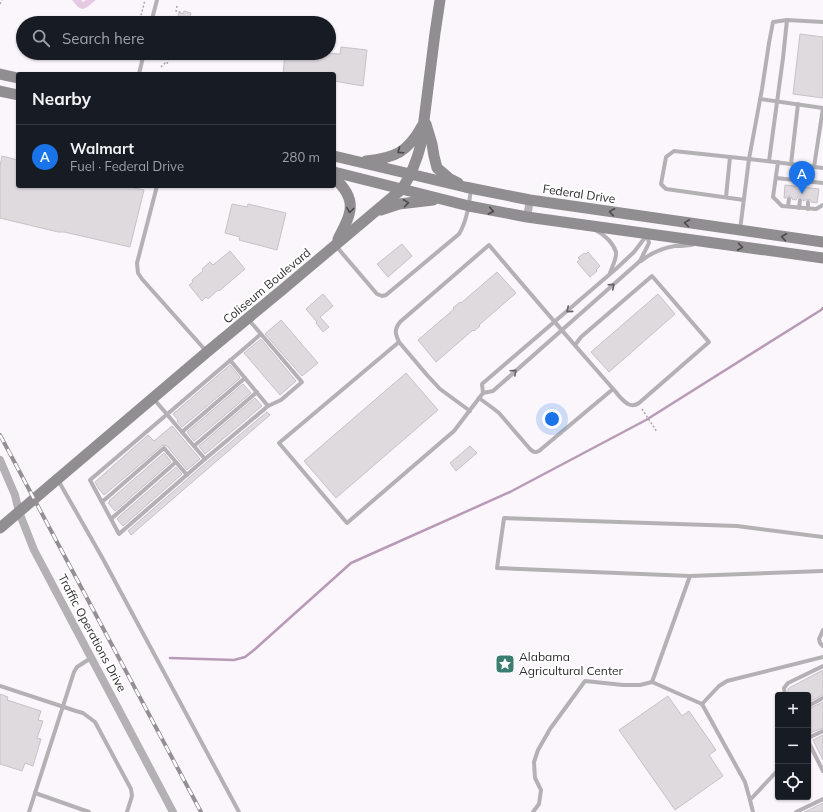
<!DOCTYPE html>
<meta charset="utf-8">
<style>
:root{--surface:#171b24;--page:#20242c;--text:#f1f3f6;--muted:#9ea1a6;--line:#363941;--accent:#1a73e8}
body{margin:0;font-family:Mulish,sans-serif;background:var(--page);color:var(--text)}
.controls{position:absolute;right:12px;bottom:12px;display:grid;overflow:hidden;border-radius:4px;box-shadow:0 1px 3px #0004}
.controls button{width:36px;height:36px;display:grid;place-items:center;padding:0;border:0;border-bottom:1px solid var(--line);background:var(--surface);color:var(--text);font:20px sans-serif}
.you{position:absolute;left:552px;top:419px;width:14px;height:14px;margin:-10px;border:3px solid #fff;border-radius:50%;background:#1a73e8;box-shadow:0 0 0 6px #1a73e833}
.badge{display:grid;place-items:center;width:26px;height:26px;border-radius:50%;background:var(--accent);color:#fff;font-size:13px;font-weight:700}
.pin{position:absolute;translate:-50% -33px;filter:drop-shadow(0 1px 2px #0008)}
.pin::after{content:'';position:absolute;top:21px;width:14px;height:12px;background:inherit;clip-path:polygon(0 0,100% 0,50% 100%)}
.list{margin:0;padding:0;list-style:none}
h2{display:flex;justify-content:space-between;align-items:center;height:52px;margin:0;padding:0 16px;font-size:17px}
h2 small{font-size:13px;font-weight:400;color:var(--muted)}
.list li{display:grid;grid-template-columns:26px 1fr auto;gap:12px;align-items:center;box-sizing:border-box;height:64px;padding:0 16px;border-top:1px solid var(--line)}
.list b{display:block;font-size:15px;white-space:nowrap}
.list p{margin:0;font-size:13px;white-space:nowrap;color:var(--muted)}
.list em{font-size:13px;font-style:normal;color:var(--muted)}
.icon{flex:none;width:22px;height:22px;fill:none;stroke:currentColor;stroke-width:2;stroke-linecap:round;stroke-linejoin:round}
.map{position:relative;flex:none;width:823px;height:812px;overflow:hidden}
.search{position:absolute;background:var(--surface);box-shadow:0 1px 3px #0004;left:16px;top:16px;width:320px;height:44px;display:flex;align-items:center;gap:10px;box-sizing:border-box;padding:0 14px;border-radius:22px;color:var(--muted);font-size:15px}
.panel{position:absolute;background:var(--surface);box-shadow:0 1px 3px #0004;left:16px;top:72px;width:320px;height:116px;border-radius:4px}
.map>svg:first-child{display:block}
</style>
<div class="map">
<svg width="823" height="812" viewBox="0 0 823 812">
<rect width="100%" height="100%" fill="#fbf6fb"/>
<path fill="#e5c9e2" d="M72,0H81L83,2L86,0H96L86,8L82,9L78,7Z"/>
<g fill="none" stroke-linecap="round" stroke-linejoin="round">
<path stroke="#b89ab6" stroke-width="2.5" d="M170,658L234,660L245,657L254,650L351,563L510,492L646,420L821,310L823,308"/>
</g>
<g fill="#dfdade" stroke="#c7c2c7">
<path d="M184,11L191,13L190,16L194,17L193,23H176L179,13L183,14Z"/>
<path d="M800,34L823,37V98L793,94Z"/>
<path d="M341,47L367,50L363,86L334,81V74H283L285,53H327L340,54Z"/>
<path d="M2,156L18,160V186H126L144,190L130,247L64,232H58L0,218V166Z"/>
<path d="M785,185L819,189L817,203L811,202V200L808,199L803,201V198L801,197H798L796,200L792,199L791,197L789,196L787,197L786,198H784Z"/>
<path d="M232,204L247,207L248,204L286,213L277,250L239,240L240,237L225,233Z"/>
<path d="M402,244L412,256L388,277L377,264Z"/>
<path d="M230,251L245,269L219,291L218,290L208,299L206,297L202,301L189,285L193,282L192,280L203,271L202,269L210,262L213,265Z"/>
<path d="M588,252L600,266L596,270L597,271L590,277L577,262L580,259L578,258L584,253L586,254Z"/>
<path d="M497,272L516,293L479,325L480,326L474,331L473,330L436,362L418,340L454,309L453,308L460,302L461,303Z"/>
<path d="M323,294L333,306L320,317L329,327L323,332L316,323L317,322L306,309Z"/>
<path d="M658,294L675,314L609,372L591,352Z"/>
<path d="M281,320L318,363L302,376L265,334Z"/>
<path d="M261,339L296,381L280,395L244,353Z"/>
<path d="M230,365L240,377L239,379L182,427L177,421L178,420L173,414Z"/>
<path d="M406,373L438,410L336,498L304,461Z"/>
<path d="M243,384L251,393L194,441L187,432Z"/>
<path d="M255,398L262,406L205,454L199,446Z"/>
<path d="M267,412L270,415L131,535L128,531L207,462Z"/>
<path d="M172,426L200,459L187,470L167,446L163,445L104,495L99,489L95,482L148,435L154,441Z"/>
<path d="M470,446L477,453L456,471L450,463Z"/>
<path d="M164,453L171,462L115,511L108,503L110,502L109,501Z"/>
<path d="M176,467L182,474L123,526L117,519L120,516Z"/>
<path d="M823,670V695L808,702V695H790L788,691V689L789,688Z"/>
<path d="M0,694L8,697L7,700L41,711L38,720L43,721L37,738L41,739L33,766L25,763L22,771L0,764Z"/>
<path d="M668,696L682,716L689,711L716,750L709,755L723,776L675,810L619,730Z"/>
<path d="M823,702V728L810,733L808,730V709Z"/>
<path d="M823,735V760L813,740Z"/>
<path d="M823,803V812H804L809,810Z"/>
</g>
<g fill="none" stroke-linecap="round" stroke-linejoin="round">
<g stroke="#a9a5a9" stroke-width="1.5" stroke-dasharray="2 2" stroke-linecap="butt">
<path d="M0,4L2,0"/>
<path d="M177,6L176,11L183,13"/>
<path d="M139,23L145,0"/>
<path d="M159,53L170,55"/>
<path d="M161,67L165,63L167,64L170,53"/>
<path d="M642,409L657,432"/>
</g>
<g stroke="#b3b1b3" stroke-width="4">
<path d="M823,22L787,20L773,22L769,43L762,89L749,159L823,168"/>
<path d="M151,23L157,0"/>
<path d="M139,74L144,53"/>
<path d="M760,99L823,108"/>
<path d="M769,161L783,58L787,20"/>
<path d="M778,162L773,197L782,206L816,209L823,205"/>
<path d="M791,164L798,104"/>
<path d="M814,167L823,108"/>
<path d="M776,178L823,183"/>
<path d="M157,186L137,263L138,273L142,279L207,352"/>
<path d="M726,197L730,157"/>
<path d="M788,206L789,199"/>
<path d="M799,208L800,200"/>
<path d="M808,209V202"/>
<path d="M740,230L749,159L674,151L666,157L661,184L666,189L744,200"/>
<path d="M597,231C605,235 613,243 616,252C617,258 612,267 610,273"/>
<path d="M336,246L377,294L382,296L386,295L459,234C467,221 469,204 471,189"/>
<path d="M641,261C651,253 662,248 675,246C682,246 688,246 694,244"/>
<path d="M261,334L302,382L281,400L268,406"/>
<path d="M399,342C395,333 394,330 400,322L489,245C523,285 558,326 593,366C600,374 607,382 615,391C618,395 623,401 628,404C632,406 636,405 639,403L709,342L652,276L581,337L575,345"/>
<path d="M483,393L493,391L640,261L649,243L647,235"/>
<path d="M153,398L205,459L268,406L230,360"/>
<path d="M479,398L494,409L499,413L530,449C533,452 535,453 539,451L613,389"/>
<path d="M470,411L440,389L427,375L399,342L279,443L347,523L454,431L483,393L482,384L617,268L634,252L647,235"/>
<path d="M182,432L245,378"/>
<path d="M194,446L257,392"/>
<path d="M205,459L119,534L90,480L261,334L248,319"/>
<path d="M58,480L103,559L239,812"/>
<path d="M102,502L164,448L187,475"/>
<path d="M111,519L176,462"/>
<path d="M823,537L737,526L504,518L497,568L690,576L823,571"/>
<path d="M823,630L819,639L820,643L823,646"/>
<path d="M652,682L690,576"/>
<path d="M0,686L76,711L83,713L95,722L131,789L132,796L127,812"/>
<path d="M785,695L784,688L788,683L823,666"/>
<path d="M702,704L719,686L727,681L823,657"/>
<path d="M808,706L823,698"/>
<path d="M808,738L823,731"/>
<path d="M808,741L823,771"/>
<path d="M35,793L74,672L77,667L91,658"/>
<path d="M29,812L35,793L89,812"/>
<path d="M533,812L539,804L541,790L535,778L534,762L538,750L550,729L585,681L623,685H640L652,682L702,704L745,782L750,800"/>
<path d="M753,812L750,800L778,770"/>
<path d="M796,812L823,799"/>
</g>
<g stroke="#b3b1b3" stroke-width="8">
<path d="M527,217L530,200"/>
<path d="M0,460L15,495L19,512L34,550L173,812"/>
</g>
<g stroke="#918e91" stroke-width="11">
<path d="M0,74L18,78"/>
<path d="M0,91L18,95"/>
<path d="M426,124L432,144L434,156L437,168L450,179L458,183"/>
<path d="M334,156L465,187L530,200L823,242"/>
<path d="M366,161C395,158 408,152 422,126"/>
<path d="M334,172L469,206L527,217L823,258"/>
<path d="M334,178C359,200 351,214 338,239"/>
<path d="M381,210L399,204L433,200"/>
<path d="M0,528L207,352L282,290L402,189C411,175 417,160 421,144L435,33L440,0"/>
</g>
<g stroke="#938f93" stroke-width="4">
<path id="rail" d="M0,435L201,812"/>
</g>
<use href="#rail" stroke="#fff" stroke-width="2.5" stroke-dasharray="8" stroke-linecap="butt"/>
</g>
<defs><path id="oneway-chevron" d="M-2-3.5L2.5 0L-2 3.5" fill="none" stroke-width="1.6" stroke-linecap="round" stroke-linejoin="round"/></defs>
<g stroke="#4c494c">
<use href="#oneway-chevron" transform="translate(400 151) rotate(146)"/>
<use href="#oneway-chevron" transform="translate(406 203) rotate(-8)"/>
<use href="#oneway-chevron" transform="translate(350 210) rotate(97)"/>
<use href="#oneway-chevron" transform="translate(491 211) rotate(12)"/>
<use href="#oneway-chevron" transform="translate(612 212) rotate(-172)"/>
<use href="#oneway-chevron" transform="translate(687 223) rotate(-172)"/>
<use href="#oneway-chevron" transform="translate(784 237) rotate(-172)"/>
<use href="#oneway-chevron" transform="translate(740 247) rotate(8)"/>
</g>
<g stroke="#636163">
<use href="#oneway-chevron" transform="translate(612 286) rotate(-42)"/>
<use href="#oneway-chevron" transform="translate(569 310) rotate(139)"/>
<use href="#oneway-chevron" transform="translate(514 372) rotate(-42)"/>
</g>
<defs>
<g id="sight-square" transform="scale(1)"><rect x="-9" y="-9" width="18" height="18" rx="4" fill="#3b7e70" stroke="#fff"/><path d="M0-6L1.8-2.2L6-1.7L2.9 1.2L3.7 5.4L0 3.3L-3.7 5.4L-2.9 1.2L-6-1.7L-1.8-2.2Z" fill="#fff"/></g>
</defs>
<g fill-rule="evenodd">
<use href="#sight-square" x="505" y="664"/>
</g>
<g text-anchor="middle" stroke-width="4" stroke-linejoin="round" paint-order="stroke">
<g font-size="12" fill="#2e2c2e" stroke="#fff">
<text transform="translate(579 194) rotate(8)" y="4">Federal Drive</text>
<text transform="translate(267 286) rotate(-40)" y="4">Coliseum Boulevard</text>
<text transform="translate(92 633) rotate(62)" y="4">Traffic Operations Drive</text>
</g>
<g font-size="12" fill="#2e2c2e" stroke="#fff" text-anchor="start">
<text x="519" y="661">Alabama<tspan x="519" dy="14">Agricultural Center</tspan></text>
</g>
</g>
</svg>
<div class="controls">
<button>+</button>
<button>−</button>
<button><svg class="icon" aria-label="locate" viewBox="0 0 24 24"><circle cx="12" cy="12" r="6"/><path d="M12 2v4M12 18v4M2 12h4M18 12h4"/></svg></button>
</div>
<div class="you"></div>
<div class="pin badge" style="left:802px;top:194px">A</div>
<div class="search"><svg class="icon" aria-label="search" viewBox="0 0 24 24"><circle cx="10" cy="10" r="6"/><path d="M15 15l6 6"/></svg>Search here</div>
<section class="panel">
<h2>Nearby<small></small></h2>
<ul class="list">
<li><span class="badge">A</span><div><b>Walmart</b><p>Fuel · Federal Drive</p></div><em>280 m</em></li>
</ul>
</section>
</div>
